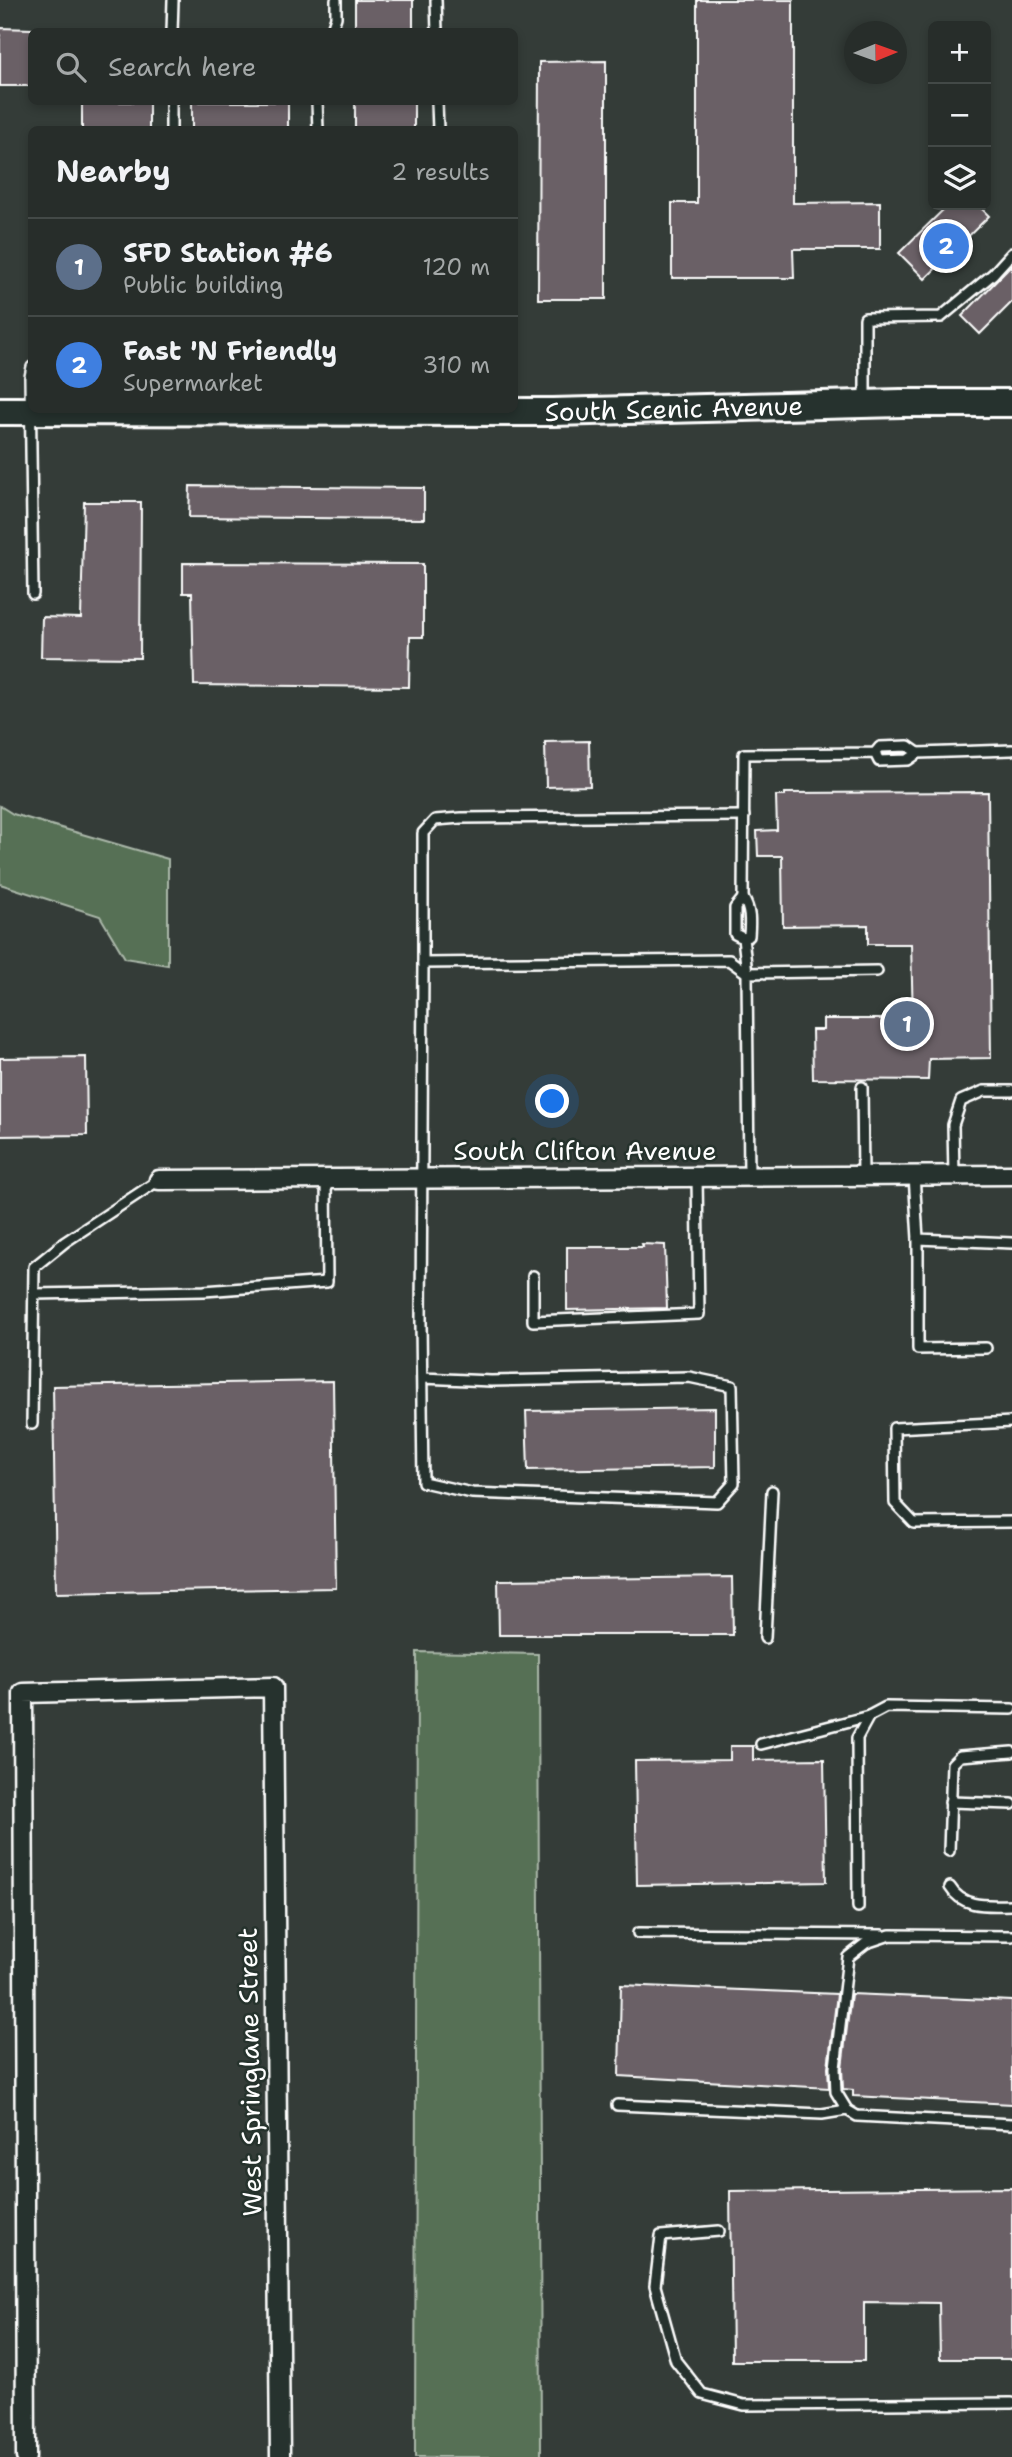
<!DOCTYPE html>
<meta charset="utf-8">
<style>
:root{--surface:#272d2a;--page:#333936;--text:#f1f3f6;--muted:#a4a8a8;--line:#434947;--accent:#db2777}
body{margin:0;font-family:"Shantell Sans",sans-serif;background:var(--page);color:var(--text)}
.controls{position:absolute;right:21px;top:21px;display:grid;overflow:hidden;border-radius:10px;box-shadow:0 4px 10px #0003}
.controls button{width:63px;height:63px;display:grid;place-items:center;padding:0;border:0;border-bottom:2px solid var(--line);background:var(--surface);color:var(--text);font:35px sans-serif}
.compass{position:absolute;left:844px;top:21px;width:63px;height:63px;border-radius:50%;background:var(--surface);box-shadow:0 4px 10px #0003;rotate:89deg}
.you{position:absolute;left:553px;top:1102px;width:24px;height:24px;margin:-18px;border:5px solid #fff;border-radius:50%;background:#1a73e8;box-shadow:0 0 0 10px #1a73e833}
.badge{display:grid;place-items:center;width:46px;height:46px;border-radius:50%;background:var(--accent);color:#fff;font-size:23px;font-weight:700}
.pin{position:absolute;translate:-50% -50%;border:4px solid #fff;box-shadow:0 2px 7px #0006}
.list{margin:0;padding:0;list-style:none}
h2{display:flex;justify-content:space-between;align-items:center;height:91px;margin:0;padding:0 28px;font-size:30px}
h2 small{font-size:23px;font-weight:400;color:var(--muted)}
.list li{display:grid;grid-template-columns:46px 1fr auto;gap:21px;align-items:center;box-sizing:border-box;height:98px;padding:0 28px;border-top:2px solid var(--line)}
.list b{display:block;font-size:26px;white-space:nowrap}
.list p{margin:0;font-size:23px;white-space:nowrap;color:var(--muted)}
.list em{font-size:23px;font-style:normal;color:var(--muted)}
.icon{flex:none;width:38px;height:38px;fill:none;stroke:currentColor;stroke-width:2;stroke-linecap:round;stroke-linejoin:round}
.map{position:relative;flex:none;width:1012px;height:2457px;overflow:hidden}
.search{position:absolute;background:var(--surface);box-shadow:0 4px 10px #0003;left:28px;top:28px;width:490px;height:77px;display:flex;align-items:center;gap:18px;box-sizing:border-box;padding:0 24px;border-radius:10px;color:var(--muted);font-size:26px}
.panel{position:absolute;background:var(--surface);box-shadow:0 4px 10px #0003;left:28px;top:126px;width:490px;height:287px;border-radius:10px}
.map>svg:first-child{display:block}
</style>
<div class="map">
<svg width="1012" height="2457" viewBox="0 0 1012 2457">
<rect width="100%" height="100%" fill="#343c38"/>
<filter id="ink" filterUnits="userSpaceOnUse"><feTurbulence type="fractalNoise" baseFrequency=".0143" numOctaves="2"/><feDisplacementMap in="SourceGraphic" scale="14" xChannelSelector="R" yChannelSelector="G"/><feConvolveMatrix kernelMatrix="1 2 1 2 8 2 1 2 1" color-interpolation-filters="sRGB"/></filter>
<g filter="url(#ink)">
<g fill="#577055" stroke="#abb8aa" stroke-width="2">
<path d="M0,806L13,814L168,859V965L125,958L100,916L0,884Z"/>
<path d="M417,1652L538,1654L541,2457H415Z"/>
</g>
<g fill="#6b6166" stroke="#fff" stroke-width="2">
<rect x="355" y="0" width="58" height="32"/>
<path d="M697,0H793V203L880,202V249H793L794,278H672V203H697Z"/>
<path d="M0,28L32,29V86H0Z"/>
<path d="M606,61V299H538L539,62Z"/>
<rect x="82" y="102" width="67" height="28"/>
<rect x="192" y="102" width="96" height="28"/>
<rect x="355" y="102" width="59" height="28"/>
<path d="M948,205H978L989,216L925,279L899,253Z"/>
<path d="M1012,265V302L980,334L962,316Z"/>
<path d="M190,486L424,488V519L189,517Z"/>
<path d="M84,502H141L140,658L41,657L42,617L81,618Z"/>
<path d="M183,563L423,564V637H410L409,687L194,685L192,593H183Z"/>
<path d="M589,741L590,786L546,787L545,742Z"/>
<path d="M988,792L991,1058L929,1059L928,1080L813,1079L812,1030H823V1019H913L911,944H868V925L783,926L782,856H758L757,831L777,830L776,796H785V793Z"/>
<path d="M86,1057L87,1135L0,1136V1058Z"/>
<path d="M642,1244L665,1245L667,1308L567,1310V1247H643Z"/>
<path d="M333,1381L336,1588L56,1593L53,1386Z"/>
<path d="M715,1408V1467L528,1470L526,1411Z"/>
<path d="M732,1577L733,1635H499L498,1580Z"/>
<path d="M730,1746H753V1760L824,1759L826,1882L637,1885L635,1761L730,1760Z"/>
<path d="M621,1985L837,1994L828,2067L829,2088L619,2076Z"/>
<path d="M851,1994L1012,2001V2104L853,2096V2090L843,2089L842,2068Z"/>
<path d="M1012,2188V2359H940L939,2303L864,2302V2361H732L730,2191Z"/>
</g>
<g fill="none" stroke-linecap="round" stroke-linejoin="round">
<g stroke="#fff" stroke-width="14">
<g id="lane">
<path d="M436,0L437,32"/>
<path d="M172,32L173,0"/>
<path d="M331,32L336,17V0"/>
<path d="M317,102L318,130"/>
<path d="M437,102L438,130"/>
<path d="M171,130V102"/>
<path d="M32,367L30,377L33,594"/>
<path d="M865,401V318L941,317L993,274L1012,253"/>
<path d="M918,753L1012,750"/>
<path d="M743,898L744,754L875,753L880,747L908,746L918,753L908,760L879,761L875,753"/>
<path d="M743,938L749,936C750,922 751,910 743,898L735,908V934L743,938L747,973"/>
<path d="M423,963V833L435,820L461,818L744,816"/>
<path d="M862,1087L863,1176"/>
<path d="M914,1175L918,1239L1012,1243"/>
<path d="M954,1175L953,1125L961,1101L984,1091H1012"/>
<path d="M749,1176L747,973L877,971"/>
<path d="M918,1239V1349L986,1348"/>
<path d="M533,1276V1321L699,1314L697,1177"/>
<path d="M34,1294L204,1291L327,1282L326,1179"/>
<path d="M422,1378L491,1381L689,1377L732,1386L734,1483L717,1502L472,1493L423,1482L421,1323L423,963L729,960L747,973"/>
<path d="M1012,1422L894,1428L895,1503L914,1523L1012,1522"/>
<path d="M32,1424L34,1267L65,1242L159,1180"/>
<path d="M765,1638L772,1491"/>
<path d="M761,1744L869,1716"/>
<path d="M950,1802L1012,1804"/>
<path d="M949,1851L952,1764L960,1756L1012,1752"/>
<path d="M950,1887C963,1909 989,1905 1012,1905"/>
<path d="M858,1907L857,1738L869,1716L886,1707L1012,1709"/>
<path d="M638,1933L882,1935"/>
<path d="M1012,1936L890,1935L866,1943L848,1957L835,2068L836,2092L847,2110L857,2116L1012,2124"/>
<path d="M617,2105L822,2114L847,2110"/>
<path d="M719,2231L661,2236L655,2286L676,2361L702,2394L744,2405L1012,2403"/>
</g>
</g>
<g stroke="#fff" stroke-width="23">
<g id="street">
<path d="M159,1180L1012,1175"/>
<path d="M26,2457L23,1693L273,1687L280,2457"/>
</g>
</g>
<g stroke="#fff" stroke-width="32">
<g id="secondary">
<path id="s1" d="M0,411L553,412L901,403H1012"/>
</g>
</g>
<use href="#lane" stroke="#26332d" stroke-width="9"/>
<use href="#street" stroke="#26332d" stroke-width="18"/>
<use href="#secondary" stroke="#26332d" stroke-width="26"/>
</g>
</g>
<g text-anchor="middle" stroke-width="5" stroke-linejoin="round" paint-order="stroke">
<g font-size="26" fill="#fff" stroke="#26332d">
<text dy="9" stroke="none"><textPath href="#s1" startOffset="674">South Scenic Avenue</textPath></text>
<text x="585" y="1160">South Clifton Avenue</text>
<text transform="translate(250 2072) rotate(-91)" y="9">West Springlane Street</text>
</g>
</g>
</svg>
<div class="controls">
<button>+</button>
<button>−</button>
<button><svg class="icon" aria-label="layers" viewBox="0 0 24 24"><path d="M12 4l9 5-9 5-9-5zM3 14l9 5 9-5"/></svg></button>
</div>
<svg class="compass" viewBox="-18 -18 36 36"><path d="M0-13l5 13h-10z" fill="#e53935"/><path d="M0 13l5-13h-10z" fill="#a4a8a8"/></svg>
<div class="you"></div>
<div class="pin badge" style="left:907px;top:1024px;background:#5c6f8a">1</div>
<div class="pin badge" style="left:946px;top:246px;background:#3f7fe0">2</div>
<div class="search"><svg class="icon" aria-label="search" viewBox="0 0 24 24"><circle cx="10" cy="10" r="6"/><path d="M15 15l6 6"/></svg>Search here</div>
<section class="panel">
<h2>Nearby<small>2 results</small></h2>
<ul class="list">
<li><span class="badge" style="background:#5c6f8a">1</span><div><b>SFD Station #6</b><p>Public building</p></div><em>120 m</em></li>
<li><span class="badge" style="background:#3f7fe0">2</span><div><b>Fast 'N Friendly</b><p>Supermarket</p></div><em>310 m</em></li>
</ul>
</section>
</div>
